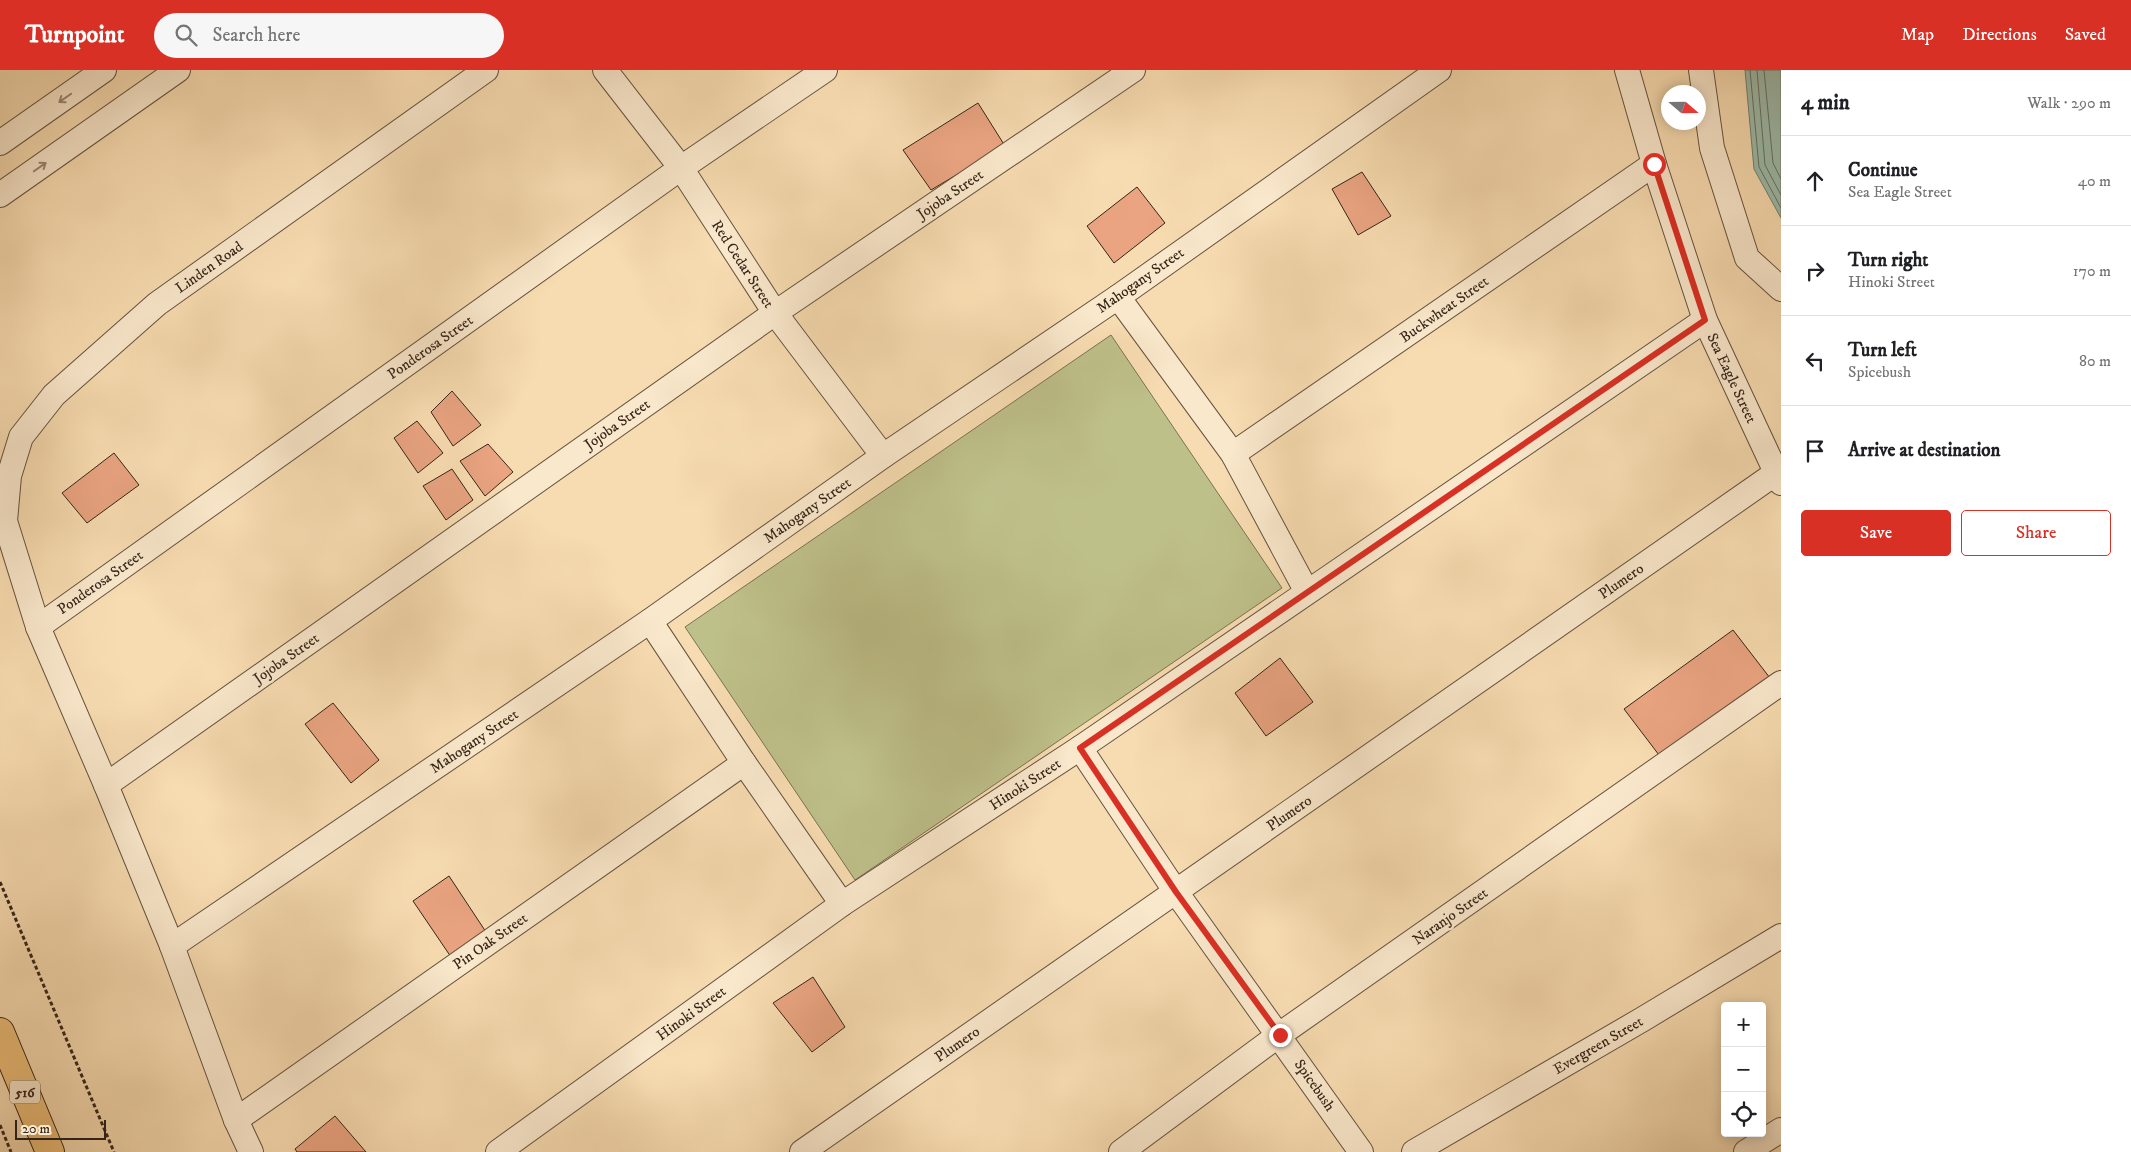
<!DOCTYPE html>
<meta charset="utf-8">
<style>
:root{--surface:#fff;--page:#f6f6f6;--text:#202124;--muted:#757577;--line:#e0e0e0;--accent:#d93025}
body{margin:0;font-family:"IM FELL DW Pica",serif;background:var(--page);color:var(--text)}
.controls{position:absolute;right:15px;bottom:15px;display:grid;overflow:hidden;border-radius:5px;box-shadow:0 2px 12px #0003}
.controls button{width:45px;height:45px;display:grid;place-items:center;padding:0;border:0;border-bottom:1px solid var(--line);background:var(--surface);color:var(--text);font:25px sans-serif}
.compass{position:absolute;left:1661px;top:15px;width:45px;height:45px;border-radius:50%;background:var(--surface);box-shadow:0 2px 12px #0003;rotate:110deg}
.scale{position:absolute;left:15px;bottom:12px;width:91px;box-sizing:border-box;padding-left:5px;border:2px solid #352519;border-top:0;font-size:14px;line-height:18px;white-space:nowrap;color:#352519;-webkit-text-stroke:4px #fae8cc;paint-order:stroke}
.stop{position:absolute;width:15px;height:15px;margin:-11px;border:4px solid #d93025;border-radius:50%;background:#fff}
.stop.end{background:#d93025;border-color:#fff;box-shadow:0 1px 5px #0008}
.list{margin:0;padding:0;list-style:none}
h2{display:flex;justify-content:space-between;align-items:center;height:65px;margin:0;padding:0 20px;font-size:21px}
h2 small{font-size:16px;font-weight:400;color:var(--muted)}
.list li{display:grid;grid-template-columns:32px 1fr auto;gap:15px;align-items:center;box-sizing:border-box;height:90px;padding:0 20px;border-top:1px solid var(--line)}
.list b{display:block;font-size:19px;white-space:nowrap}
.list p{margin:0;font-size:16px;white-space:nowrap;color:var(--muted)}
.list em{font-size:16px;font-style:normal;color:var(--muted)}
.actions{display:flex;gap:10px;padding:15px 20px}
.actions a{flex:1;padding:11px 0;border:1px solid var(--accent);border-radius:5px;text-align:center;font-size:18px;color:var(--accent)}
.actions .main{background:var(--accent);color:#fff}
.icon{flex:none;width:28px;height:28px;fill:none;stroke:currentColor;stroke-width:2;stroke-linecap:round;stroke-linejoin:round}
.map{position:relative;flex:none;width:1781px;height:1082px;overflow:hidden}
header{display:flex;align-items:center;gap:30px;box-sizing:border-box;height:70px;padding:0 25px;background:var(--accent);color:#fff}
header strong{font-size:24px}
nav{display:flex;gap:28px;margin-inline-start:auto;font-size:18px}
.search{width:350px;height:45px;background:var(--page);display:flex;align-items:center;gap:12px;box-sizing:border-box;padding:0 18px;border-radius:28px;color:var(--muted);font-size:19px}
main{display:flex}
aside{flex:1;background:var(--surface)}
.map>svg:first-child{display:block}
</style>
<header>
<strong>Turnpoint</strong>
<div class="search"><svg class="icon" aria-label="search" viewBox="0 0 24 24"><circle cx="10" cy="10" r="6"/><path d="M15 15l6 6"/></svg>Search here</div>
<nav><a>Map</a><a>Directions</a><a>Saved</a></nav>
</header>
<main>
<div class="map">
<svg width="1781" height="1082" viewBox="0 0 1781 1082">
<rect width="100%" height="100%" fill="#f8dcb1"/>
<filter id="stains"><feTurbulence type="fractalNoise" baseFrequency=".004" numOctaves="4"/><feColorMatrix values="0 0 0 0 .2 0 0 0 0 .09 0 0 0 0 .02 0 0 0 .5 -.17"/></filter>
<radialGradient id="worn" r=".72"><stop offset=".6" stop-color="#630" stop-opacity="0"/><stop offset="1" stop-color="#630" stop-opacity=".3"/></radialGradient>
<path fill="#bec08a" stroke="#7a7252" d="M1111,265L1282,518L855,810L685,557Z"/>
<path fill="#9dbcac" stroke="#738071" d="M1745,0H1781V148L1754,99Z"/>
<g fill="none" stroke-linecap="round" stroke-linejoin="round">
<g stroke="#697062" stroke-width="1">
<path d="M1750,0L1759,97L1781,138"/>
<path d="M1757,0L1765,95L1781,125"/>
<path d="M1764,0L1773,93L1781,109"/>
</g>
</g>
<g fill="#eaa481" stroke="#352519">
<path d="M978,33L1005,76L931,120L903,80Z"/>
<path d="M1362,102L1391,146L1358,165L1332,119Z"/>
<path d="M1137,117L1165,153L1114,193L1087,156Z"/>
<path d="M452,321L481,355L453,376L431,342Z"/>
<path d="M417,351L443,383L418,403L394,368Z"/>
<path d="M488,374L513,402L485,426L460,391Z"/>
<path d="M114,383L139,415L87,453L62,423Z"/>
<path d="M452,399L473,430L446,450L423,416Z"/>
<path d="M1733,560L1770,608L1659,685L1624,639Z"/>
<path d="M1280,588L1313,632L1266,666L1235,623Z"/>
<path d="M333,633L379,690L351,713L305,654Z"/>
<path d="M449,806L486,862L451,887L413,831Z"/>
<path d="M813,907L845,957L812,982L773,933Z"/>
<path d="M335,1046L366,1082H297L295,1079Z"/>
</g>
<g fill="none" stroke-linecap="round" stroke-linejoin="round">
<g stroke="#66533f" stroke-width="26">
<g id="street">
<path d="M605,0L681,98L775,243L883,386"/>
<path d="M1627,0L1654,94L1705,250L1781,413"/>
<path d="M1701,0L1712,78L1747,188L1781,219"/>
<path d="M0,73L104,0"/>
<path d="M0,125L178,0"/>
<path d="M1118,227L1233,384L1307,522"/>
<path d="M1233,384L1654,94"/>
<path d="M650,551L744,693L842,834"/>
<path d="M38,557L681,98L825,0"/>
<path d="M1080,678L1176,822L1361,1082"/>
<path d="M106,715L775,243L1133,0"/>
<path d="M172,876L650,551L883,386L1118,227L1439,0"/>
<path d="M236,1050L744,693"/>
<path d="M251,1082L236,1050L172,876L106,715L38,557L5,451L9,406L21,367L54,325L157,234L486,0"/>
<path d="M498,1082L842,834L1080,678L1705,250"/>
<path d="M802,1082L1776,403"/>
<path d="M1121,1082L1279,965L1781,613"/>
<path d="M1414,1082L1643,949L1781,866"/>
<path d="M1746,1082L1781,1060"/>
</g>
</g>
<g stroke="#352519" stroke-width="30">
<path id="highway" d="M0,962L50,1082"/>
</g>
<g stroke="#352519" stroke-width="3" stroke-dasharray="4 2.5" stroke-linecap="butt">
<path d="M0,812L114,1082"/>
<path d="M0,1055L11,1082"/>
</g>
<use href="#street" stroke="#fae8cc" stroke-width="24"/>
<use href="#highway" stroke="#ecbe78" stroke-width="28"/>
</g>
<defs><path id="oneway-shaft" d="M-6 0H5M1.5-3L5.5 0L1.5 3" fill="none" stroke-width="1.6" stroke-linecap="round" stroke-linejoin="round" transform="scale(1.25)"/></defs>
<g stroke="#988672">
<use href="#oneway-shaft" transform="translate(65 28) rotate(145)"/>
<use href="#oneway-shaft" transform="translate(40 97) rotate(-35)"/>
</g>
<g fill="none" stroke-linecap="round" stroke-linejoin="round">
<path stroke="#d93025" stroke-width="6" d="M1280,965L1176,822L1080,678L1705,250L1654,94"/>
</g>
<g text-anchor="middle" stroke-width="5" stroke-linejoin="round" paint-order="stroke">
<rect fill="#fae8cc" stroke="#70604f" stroke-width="1" x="10" y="1010.5" width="30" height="23" rx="4"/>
<g font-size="14" font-weight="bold" fill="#352519">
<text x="25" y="1027">516</text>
</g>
<g font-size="15" fill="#352519" stroke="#fae8cc">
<text transform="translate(950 124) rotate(-34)" y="5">Jojoba Street</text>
<text transform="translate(743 194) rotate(57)" y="5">Red Cedar Street</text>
<text transform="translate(209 197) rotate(-35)" y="5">Linden Road</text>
<text transform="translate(1140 210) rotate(-35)" y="5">Mahogany Street</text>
<text transform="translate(1444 239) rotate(-35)" y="5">Buckwheat Street</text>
<text transform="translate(430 277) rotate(-35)" y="5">Ponderosa Street</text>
<text transform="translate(1732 308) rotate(65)" y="5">Sea Eagle Street</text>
<text transform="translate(617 354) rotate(-35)" y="5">Jojoba Street</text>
<text transform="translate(807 440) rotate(-35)" y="5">Mahogany Street</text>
<text transform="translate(1621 511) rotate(-35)" y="5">Plumero</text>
<text transform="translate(100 512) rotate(-35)" y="5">Ponderosa Street</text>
<text transform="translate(286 588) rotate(-35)" y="5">Jojoba Street</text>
<text transform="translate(474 671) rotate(-34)" y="5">Mahogany Street</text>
<text transform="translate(1025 714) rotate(-33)" y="5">Hinoki Street</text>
<text transform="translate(1289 743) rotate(-35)" y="5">Plumero</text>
<text transform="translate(1450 846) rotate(-35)" y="5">Naranjo Street</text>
<text transform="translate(490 871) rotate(-35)" y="5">Pin Oak Street</text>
<text transform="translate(691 943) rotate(-36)" y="5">Hinoki Street</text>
<text transform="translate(957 974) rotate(-35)" y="5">Plumero</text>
<text transform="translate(1598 975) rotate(-30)" y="5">Evergreen Street</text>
<text transform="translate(1315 1015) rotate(55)" y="5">Spicebush</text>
</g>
</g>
<rect width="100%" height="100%" filter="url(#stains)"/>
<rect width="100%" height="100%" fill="url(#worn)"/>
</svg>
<div class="controls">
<button>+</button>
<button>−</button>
<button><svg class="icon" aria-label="locate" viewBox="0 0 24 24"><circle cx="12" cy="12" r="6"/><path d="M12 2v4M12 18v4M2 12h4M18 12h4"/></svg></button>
</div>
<svg class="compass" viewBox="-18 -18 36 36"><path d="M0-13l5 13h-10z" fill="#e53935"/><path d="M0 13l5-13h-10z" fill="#757577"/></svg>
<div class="scale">20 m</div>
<div class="stop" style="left:1654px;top:94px"></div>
<div class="stop end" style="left:1280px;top:965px"></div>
</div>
<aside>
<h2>4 min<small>Walk · 290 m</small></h2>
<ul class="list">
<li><svg class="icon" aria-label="ahead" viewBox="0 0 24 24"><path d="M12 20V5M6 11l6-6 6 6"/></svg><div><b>Continue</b><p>Sea Eagle Street</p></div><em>40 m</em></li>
<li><svg class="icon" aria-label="right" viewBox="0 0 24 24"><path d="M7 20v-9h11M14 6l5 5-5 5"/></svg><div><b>Turn right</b><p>Hinoki Street</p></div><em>170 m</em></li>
<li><svg class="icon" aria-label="left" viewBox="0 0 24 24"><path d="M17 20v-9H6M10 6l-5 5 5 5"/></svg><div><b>Turn left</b><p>Spicebush</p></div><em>80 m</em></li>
<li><svg class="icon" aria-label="arrive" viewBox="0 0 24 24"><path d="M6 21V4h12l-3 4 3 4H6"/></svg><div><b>Arrive at destination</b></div></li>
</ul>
<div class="actions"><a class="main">Save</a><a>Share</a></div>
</aside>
</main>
